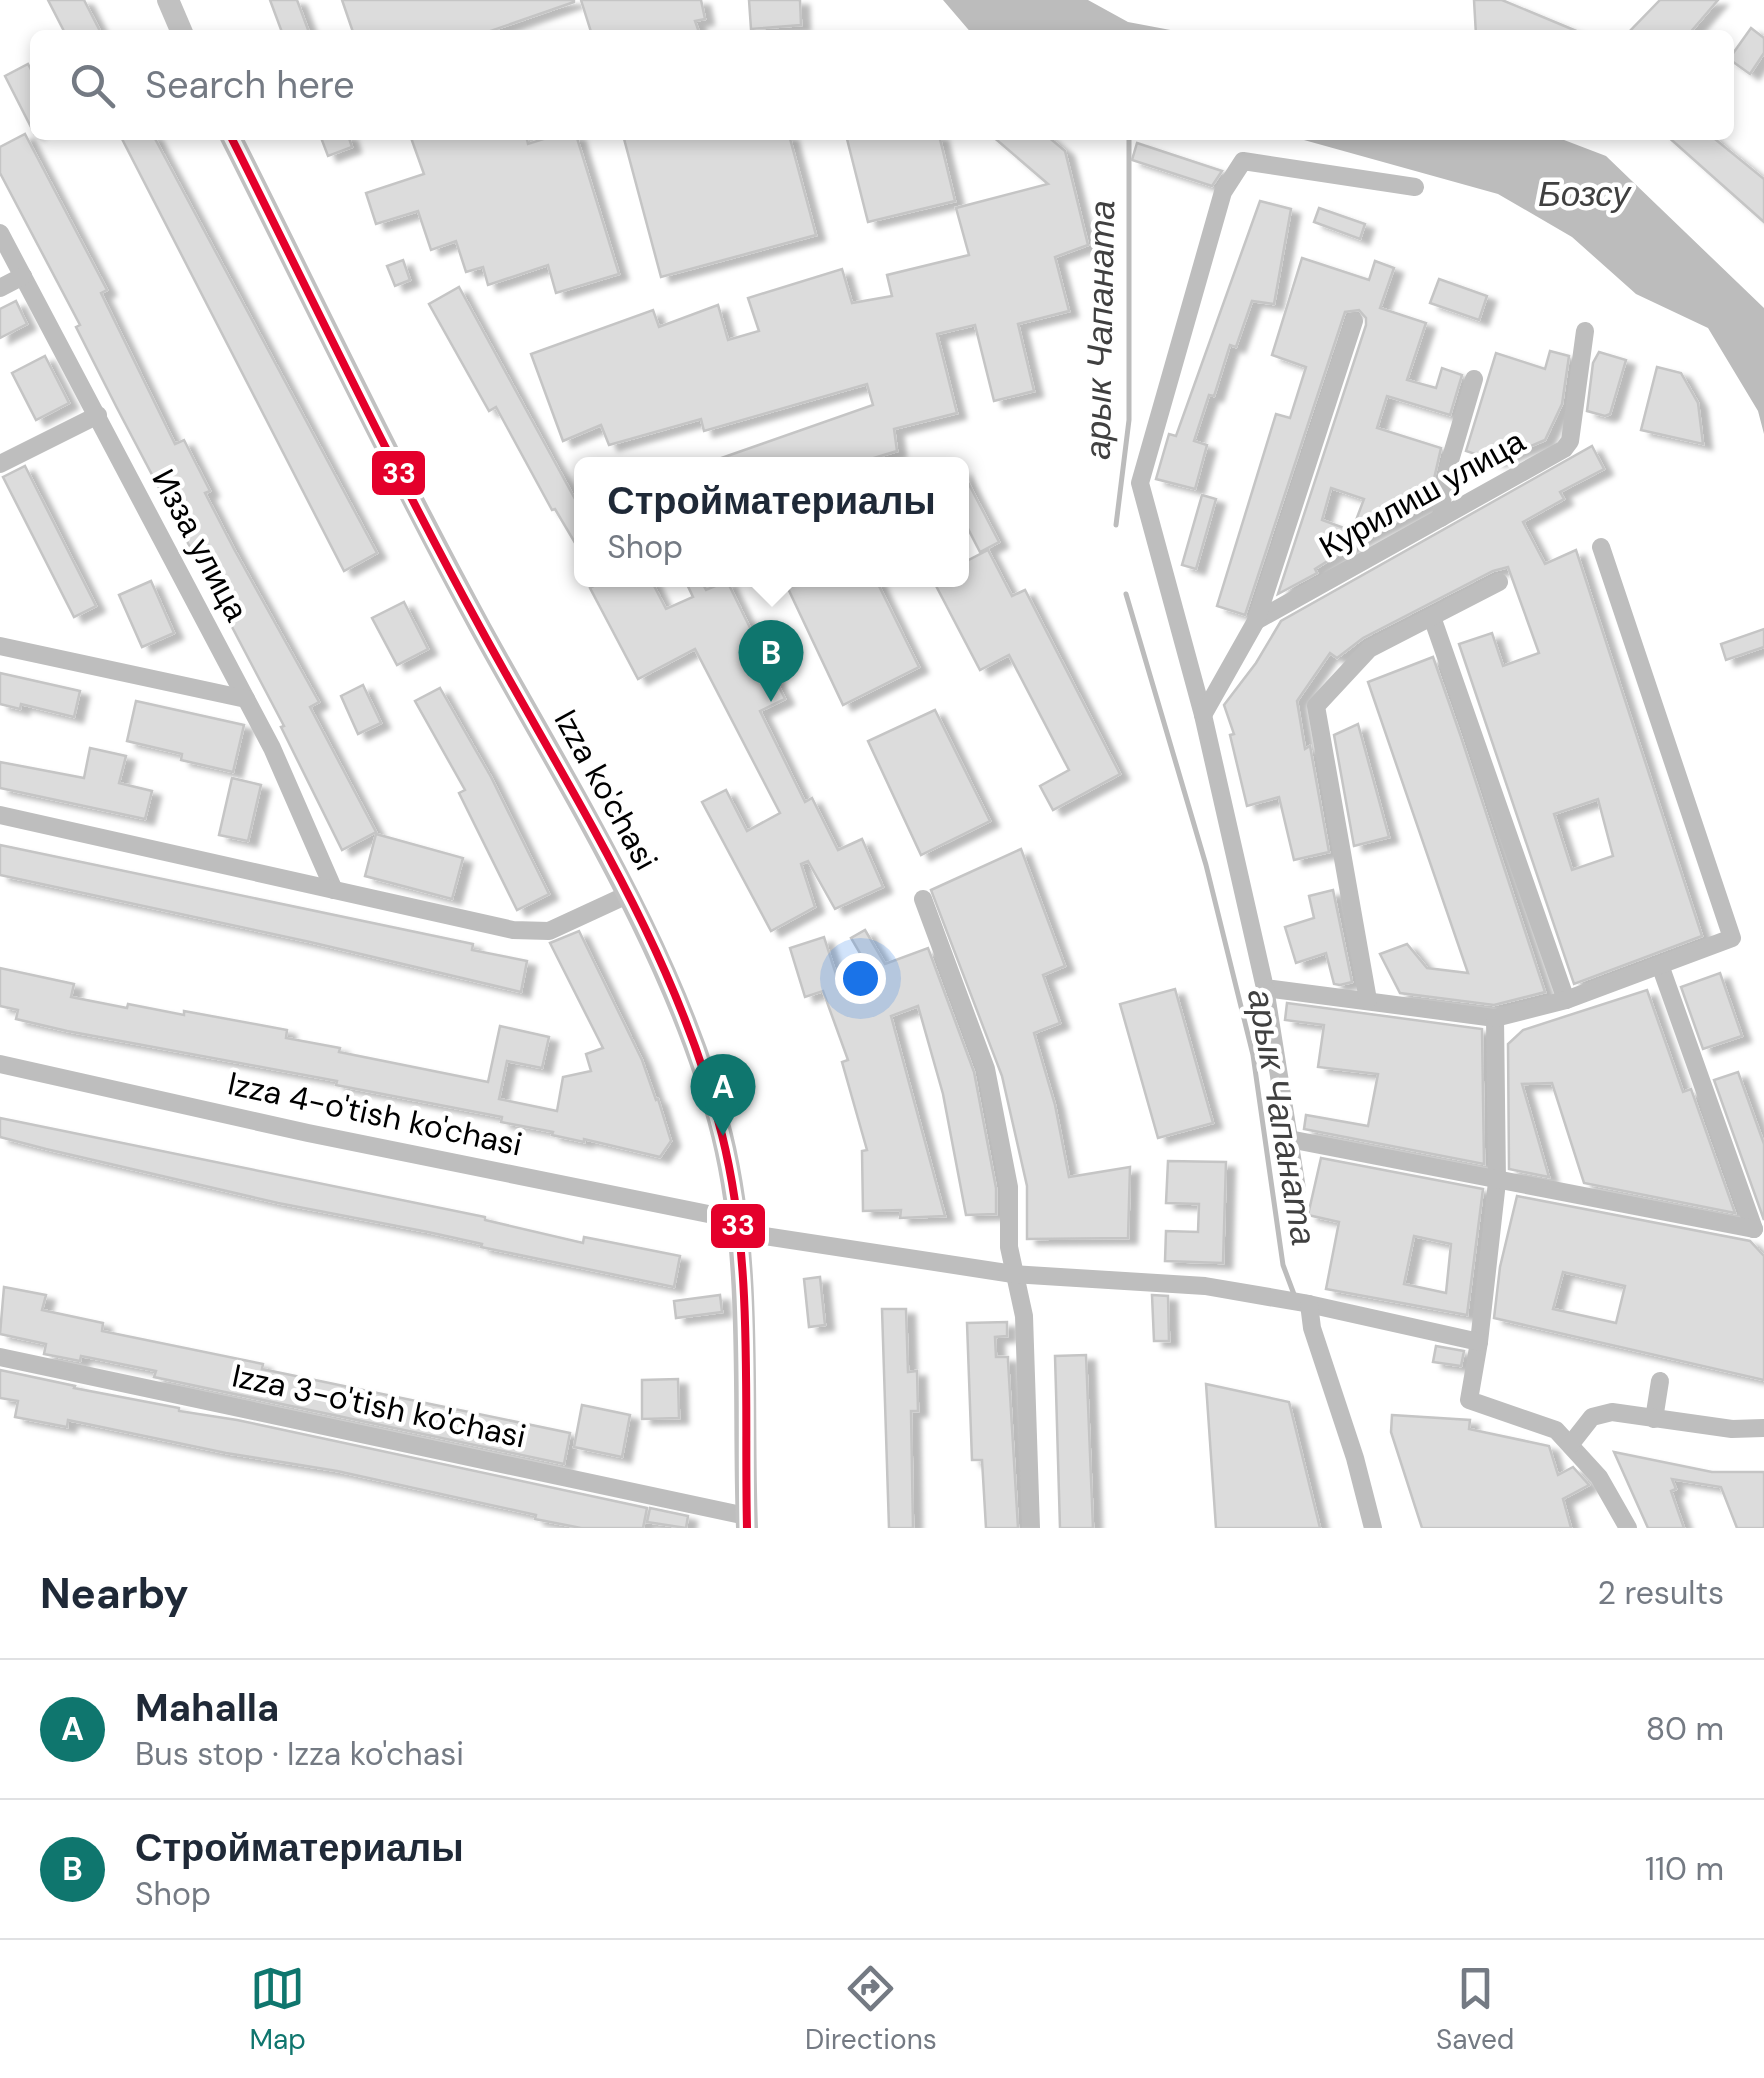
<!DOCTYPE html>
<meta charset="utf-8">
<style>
:root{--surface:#fff;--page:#f6f6f7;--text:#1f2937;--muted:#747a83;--line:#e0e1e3;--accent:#0f766e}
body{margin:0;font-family:"DM Sans",sans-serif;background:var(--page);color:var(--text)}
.you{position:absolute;left:860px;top:978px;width:35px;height:35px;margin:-25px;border:8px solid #fff;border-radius:50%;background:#1a73e8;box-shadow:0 0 0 15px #1a73e833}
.badge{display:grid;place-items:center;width:65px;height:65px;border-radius:50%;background:var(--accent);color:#fff;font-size:32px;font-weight:700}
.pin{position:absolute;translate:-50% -82px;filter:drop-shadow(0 2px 5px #0008)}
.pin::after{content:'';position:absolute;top:52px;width:35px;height:30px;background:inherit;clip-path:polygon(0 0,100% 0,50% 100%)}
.popup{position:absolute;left:574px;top:457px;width:395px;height:130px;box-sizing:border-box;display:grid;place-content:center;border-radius:15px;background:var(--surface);filter:drop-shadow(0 2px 8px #0005);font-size:32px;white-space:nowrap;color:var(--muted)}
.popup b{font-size:38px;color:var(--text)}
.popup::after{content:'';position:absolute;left:50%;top:100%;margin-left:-20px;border:20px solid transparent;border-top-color:var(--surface)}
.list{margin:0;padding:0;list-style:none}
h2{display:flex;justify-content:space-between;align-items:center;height:130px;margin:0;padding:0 40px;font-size:42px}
h2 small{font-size:32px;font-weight:400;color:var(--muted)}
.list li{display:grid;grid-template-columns:65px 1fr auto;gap:30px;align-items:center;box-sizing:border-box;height:140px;padding:0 40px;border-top:2px solid var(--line)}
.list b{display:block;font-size:38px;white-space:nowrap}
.list p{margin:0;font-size:32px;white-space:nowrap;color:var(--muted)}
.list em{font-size:32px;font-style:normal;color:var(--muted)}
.icon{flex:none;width:55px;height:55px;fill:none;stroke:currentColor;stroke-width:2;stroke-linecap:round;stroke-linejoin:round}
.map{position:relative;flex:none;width:1764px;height:1528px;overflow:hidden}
.search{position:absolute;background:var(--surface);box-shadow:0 5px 15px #0003;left:30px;right:30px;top:30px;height:110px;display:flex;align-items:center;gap:25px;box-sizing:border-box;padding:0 35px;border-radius:15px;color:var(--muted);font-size:38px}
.sheet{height:410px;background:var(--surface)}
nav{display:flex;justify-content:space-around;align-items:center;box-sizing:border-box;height:140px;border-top:2px solid var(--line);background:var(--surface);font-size:28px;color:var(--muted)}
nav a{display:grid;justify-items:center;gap:5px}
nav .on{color:var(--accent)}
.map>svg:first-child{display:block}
</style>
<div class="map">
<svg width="1764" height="1528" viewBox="0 0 1764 1528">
<defs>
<filter id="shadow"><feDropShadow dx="9" dy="5.5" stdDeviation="2.5" flood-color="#0004"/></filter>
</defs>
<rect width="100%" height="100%" fill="#fff"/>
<g fill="#bcbcbc">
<path d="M943,0H1088L1128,22L1197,35H973Z"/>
<path d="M1286,135H1551L1606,156L1764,308V434L1758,411L1708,328L1636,294L1572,237L1498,194Z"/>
</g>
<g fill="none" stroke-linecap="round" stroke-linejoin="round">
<g stroke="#bcbcbc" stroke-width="5">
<path d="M1116,525L1129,420V135"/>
<path d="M1126,594L1206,865L1253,1055L1283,1265L1295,1297"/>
</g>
</g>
<g fill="#dcdcdc" stroke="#c5c5c5" stroke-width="2.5" fill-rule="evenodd" filter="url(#shadow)">
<path d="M48,0H84L102,35H66Z"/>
<path d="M270,0H297L310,35H283Z"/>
<path d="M342,0H574V2L479,35H354Z"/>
<path d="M581,0H701L705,19L695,21L700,35H592Z"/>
<path d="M749,0H800L801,25L751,29Z"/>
<path d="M1474,0H1502L1586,35H1476Z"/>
<path d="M1660,0H1718L1688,35H1626Z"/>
<path d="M1751,28L1764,38V53L1750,74L1729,59Z"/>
<path d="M28,64L35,77V135L5,76Z"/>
<path d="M25,134L107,290L101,293L175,444L184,440L210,491L205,493L234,549L319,702L310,707L376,832L342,850L281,727L284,726L117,408L76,327L80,325L0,173V147Z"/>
<path d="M120,135H153L377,553L344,571Z"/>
<path d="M320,135H348L352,147L328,156Z"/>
<path d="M410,135H526L528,144L556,135H576L619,274L556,293L548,265L488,285L483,267L466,272L456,241L431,250L418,211L376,224L366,193L424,174Z"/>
<path d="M623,135H789L816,235L661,277Z"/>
<path d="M846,135H939L955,201L868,222Z"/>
<path d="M991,135H1046L1065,151L1088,245L1055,257L1069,311L1018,324L1034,391L994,401L975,325L937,334L957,413L894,429L897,451L854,464L710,462L873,405L867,384L704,431L701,419L609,445L601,425L563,441L531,354L653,310L659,327L718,305L728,340L759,331L748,298L842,269L852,303L892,296L887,275L969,255L956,208L1048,184Z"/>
<path d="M1666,135H1710L1764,179V222Z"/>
<path d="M1137,143L1222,171L1212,186L1132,160Z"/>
<path d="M1260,201L1291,209L1274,304L1252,301L1236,347L1230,345L1214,396L1209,395L1194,441L1207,445L1195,489L1156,479L1169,434L1176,436Z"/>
<path d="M1319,208L1365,224L1360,239L1314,222Z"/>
<path d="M1302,258L1369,280L1375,261L1394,268L1380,308L1426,323L1407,380L1436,388L1442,368L1462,375L1450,415L1387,396L1377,428L1441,448L1428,505L1364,538L1315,569L1317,573L1278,594L1366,325V318L1359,310L1345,312L1245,615L1217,606L1276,414L1290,418L1306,367L1272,355ZM1331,488L1364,499L1352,531L1322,520Z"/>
<path d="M403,260L410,280L395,286L387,266Z"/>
<path d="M1439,279L1487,296L1479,320L1430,303Z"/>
<path d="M459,287L581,510V553L555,509L552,510L496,407L489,411L429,304Z"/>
<path d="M16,301L27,324L0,338V309Z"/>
<path d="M1550,351L1569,356L1562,404L1545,440L1496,461L1466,451L1496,353L1545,369Z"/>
<path d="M1599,352L1626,360L1610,414L1605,416L1587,411L1593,363Z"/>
<path d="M45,356L69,403L36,420L12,373Z"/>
<path d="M1657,367L1681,373L1698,403L1703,444L1641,430Z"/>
<path d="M1592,446L1604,469L1560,492L1564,499L1523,522L1545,564L1576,550L1702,936L1574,984L1459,644L1492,633L1503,666L1539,653L1508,567L1493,571L1363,638L1337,658L1330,653L1297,701L1305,749L1310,746L1329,852L1294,860L1279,797L1247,806L1230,735L1234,734L1224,705L1256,663L1281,621ZM1598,799L1613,856L1572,870L1554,814Z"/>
<path d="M25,466L96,606L74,617L3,477Z"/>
<path d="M961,469L999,542L980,552L961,515Z"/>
<path d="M1202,495L1216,499L1196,569L1182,565Z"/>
<path d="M988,550L1012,596L1025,590L1120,774L1053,810L1040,786L1069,770L1009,655L980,670L933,580H961V564Z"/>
<path d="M606,580H651L666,609L693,597L685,580H701L706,590L727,581L785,699L760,711L805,802L812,798L838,850L862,839L883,887L835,909L808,861L801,864L815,907L771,931L702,802L726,790L747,831L780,813L695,649L638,679L590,588Z"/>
<path d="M784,580H876L919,667L843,705Z"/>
<path d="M151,581L174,633L142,647L119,595Z"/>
<path d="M404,602L428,649L397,665L372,618Z"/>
<path d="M1764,629V647L1726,660L1721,644Z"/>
<path d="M1433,657L1461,737L1545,992L1494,1005L1400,993L1380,954L1407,944L1427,968L1468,973L1368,682Z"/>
<path d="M0,673L80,691L74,717L21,704L20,709L0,704Z"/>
<path d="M363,685L381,723L358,734L341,696Z"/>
<path d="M440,688L491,777L549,894L517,910L459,793L465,790L415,701Z"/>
<path d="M136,701L244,725L233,772L181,760L182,754L127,741Z"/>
<path d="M935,710L990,821L921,855L868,741Z"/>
<path d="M1358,724L1389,837L1354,846L1334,735Z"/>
<path d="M90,748L126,756L119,783L152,791L145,819L0,788V762L84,778Z"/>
<path d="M232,778L261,785L248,841L219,835Z"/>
<path d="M376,834L463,858L452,899L365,876Z"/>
<path d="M0,845L473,944L472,950L527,961L521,992L310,942L0,875Z"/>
<path d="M1021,849L1065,966L1043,975L1060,1023L1034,1033L1055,1105L1069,1177L1130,1167L1128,1238L1027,1239V1186L1002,1076L931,890Z"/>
<path d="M1333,890L1352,982L1340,985L1334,984L1326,953L1296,963L1285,927L1314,918L1309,896Z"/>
<path d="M865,930L885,964L928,948L974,1072L996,1188V1214L966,1215L943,1094L918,1006L891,1016L945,1216L900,1218L901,1210L863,1211L862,1151L867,1150L842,1062L848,1060L823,991L805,997L790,948L824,937L841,990L874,977L851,938Z"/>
<path d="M579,931L642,1060L656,1100L658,1099L671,1141L660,1157L584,1139V1142L552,1135L553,1132L501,1122L502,1117L336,1085L337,1081L67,1031L16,1019L18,1010L0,1006V968L74,984L71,997L127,1008L128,1004L184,1015V1011L287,1030L286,1038L340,1048L339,1052L488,1082L500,1026L549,1037L542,1068L507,1061L499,1099L557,1111L563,1077L591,1071L586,1054L603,1048L550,943Z"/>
<path d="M1720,973L1742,1036L1703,1049L1681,987Z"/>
<path d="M1175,989L1213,1123L1158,1138L1120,1004Z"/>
<path d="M1647,990L1683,1092L1691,1089L1735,1213L1584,1183L1552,1083L1522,1084L1549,1177L1509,1169L1508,1044L1523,1030Z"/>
<path d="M1287,1003L1482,1029L1484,1164L1304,1129L1306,1115L1368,1126L1378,1074L1318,1067L1324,1025L1285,1020Z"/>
<path d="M1738,1072L1764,1144V1220L1714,1080Z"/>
<path d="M0,1118L485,1217V1220L583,1243L584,1237L680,1256L674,1287L481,1247L482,1244L428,1232L278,1203L46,1149L0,1137Z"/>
<path d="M1321,1158L1483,1189L1467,1315L1326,1289L1339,1222L1308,1215ZM1414,1236L1451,1244L1446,1293L1404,1284Z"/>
<path d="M1168,1161L1226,1162L1223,1263L1165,1261L1166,1231L1198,1232L1199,1204L1166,1203Z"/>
<path d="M1517,1196L1750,1241L1764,1256V1380L1494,1318L1500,1267ZM1563,1272L1625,1286L1616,1323L1553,1309Z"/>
<path d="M820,1277L825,1325L809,1327L804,1279Z"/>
<path d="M4,1287L46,1295L42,1310L103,1323L102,1331L263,1364L262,1369L570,1433L564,1464L154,1377L156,1371L81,1356L80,1361L44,1354L46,1344L0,1334Z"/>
<path d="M720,1295L722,1312L676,1318L674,1301Z"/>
<path d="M1152,1295L1168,1296L1169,1341H1154Z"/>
<path d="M882,1309H906L908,1372L917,1371L918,1411H911L913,1528H889Z"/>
<path d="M1007,1322V1336L995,1337L996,1357H1008V1361L1018,1528H986L982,1460H972L967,1323Z"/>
<path d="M1436,1346L1464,1351L1461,1366L1433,1362Z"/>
<path d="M1086,1355L1093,1528H1060L1055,1356Z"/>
<path d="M0,1370L75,1386L74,1388L179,1408V1411L237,1420L647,1508L643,1528H581L535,1519L536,1515L337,1471L226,1453L68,1420L67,1427L15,1417L18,1401L0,1398Z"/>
<path d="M678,1379L679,1418L642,1419V1380Z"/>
<path d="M1206,1384L1289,1402L1320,1528H1216Z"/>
<path d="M582,1405L630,1415L622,1457L574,1447Z"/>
<path d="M1392,1415L1470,1420L1469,1429L1549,1446L1558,1475L1573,1467L1589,1485L1563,1499L1571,1528H1422L1391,1432Z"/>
<path d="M1614,1452L1712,1472H1764V1528H1737L1721,1487L1672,1479L1676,1489L1671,1491L1684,1528H1648Z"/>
<path d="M650,1508L688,1516L686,1528L647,1522Z"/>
</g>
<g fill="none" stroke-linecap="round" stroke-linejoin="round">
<g stroke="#bebebe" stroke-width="18">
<path d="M1415,187L1243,161L1223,192L1140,483L1203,715L1265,988L1495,1018L1497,1182L1479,1342L1469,1400L1556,1430L1599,1477L1628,1528"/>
<path d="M0,233L272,748L334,890"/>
<path d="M0,288L23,276"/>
<path d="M0,464L98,415"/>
<path d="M1441,518L1444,481L1474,379"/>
<path d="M1432,617L1566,1000"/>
<path d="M1256,621L1564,449L1570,441L1585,331"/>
<path d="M0,646L246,699"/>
<path d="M1203,715L1256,621L1354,321"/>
<path d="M0,815L513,930L549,931L627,895"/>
<path d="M923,899L986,1069L1009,1187V1247L1024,1316L1031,1528"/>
<path d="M1660,965L1754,1229"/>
<path d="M1265,988L1297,1189"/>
<path d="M1368,1000L1316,706L1369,649L1499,582"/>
<path d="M1495,1018L1566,1000L1732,938L1601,547"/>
<path d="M0,1064L308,1133L738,1220"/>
<path d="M1289,1139L1754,1229"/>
<path d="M739,1232L1013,1274L1205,1286L1304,1303L1479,1342"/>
<path d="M1309,1304L1312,1328L1355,1458L1373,1528"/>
<path d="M0,1357L746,1516"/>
<path d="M1654,1419L1660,1381"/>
<path d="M1570,1445L1592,1417L1612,1412L1732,1429L1764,1428"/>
</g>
<g stroke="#c1c1c1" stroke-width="22">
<path d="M168,0L183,35"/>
<path d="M230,135C313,300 393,467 481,629C567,785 680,962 722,1135C753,1262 742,1398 747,1528"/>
</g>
<g stroke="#fff" stroke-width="15">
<path id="bus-1" d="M230,135C313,300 392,467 481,629C570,792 677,952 722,1135C754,1263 744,1398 747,1528"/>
</g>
<use href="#bus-1" stroke="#e4002b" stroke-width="8"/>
</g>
<g text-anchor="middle" stroke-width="9" stroke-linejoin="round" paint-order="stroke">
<g font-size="32" fill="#000" stroke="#fff">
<text transform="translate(1422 494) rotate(-29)" y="11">Курилиш улица</text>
<text transform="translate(200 545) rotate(62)" y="11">Изза улица</text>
<text transform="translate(606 790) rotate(61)" y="11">Izza ko'chasi</text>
<text transform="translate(375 1114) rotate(12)" y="11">Izza 4-o'tish ko'chasi</text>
<text transform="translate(379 1406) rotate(12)" y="11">Izza 3-o'tish ko'chasi</text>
</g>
<g font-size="35" font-style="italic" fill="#404040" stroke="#fff">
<text x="1584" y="206">Бозсу</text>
<text transform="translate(1100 330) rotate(-89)" y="12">арык Чапаната</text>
<text transform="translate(1282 1117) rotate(80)" y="12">арык Чапаната</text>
</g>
</g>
<g stroke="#fff" stroke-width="4">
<rect x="370" y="449" width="57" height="48" rx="10" fill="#e4002b"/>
<rect x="709" y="1202" width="58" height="48" rx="10" fill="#e4002b"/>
</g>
<g font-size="28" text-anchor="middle" font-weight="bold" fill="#fff">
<text x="399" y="483">33</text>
<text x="738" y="1235">33</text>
</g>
</svg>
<div class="you"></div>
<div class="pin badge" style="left:723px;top:1136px">A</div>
<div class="pin badge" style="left:771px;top:702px">B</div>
<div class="popup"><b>Стройматериалы</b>Shop</div>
<div class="search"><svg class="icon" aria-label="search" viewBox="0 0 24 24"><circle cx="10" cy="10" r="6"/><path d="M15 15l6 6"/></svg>Search here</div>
</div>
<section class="sheet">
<h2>Nearby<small>2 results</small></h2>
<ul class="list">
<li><span class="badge">A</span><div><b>Mahalla</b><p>Bus stop · Izza ko'chasi</p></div><em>80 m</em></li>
<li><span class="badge">B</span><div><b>Стройматериалы</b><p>Shop</p></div><em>110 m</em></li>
</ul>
</section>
<nav>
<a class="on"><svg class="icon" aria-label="map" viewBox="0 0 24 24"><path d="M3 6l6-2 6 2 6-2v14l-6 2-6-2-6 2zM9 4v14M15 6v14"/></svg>Map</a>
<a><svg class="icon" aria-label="directions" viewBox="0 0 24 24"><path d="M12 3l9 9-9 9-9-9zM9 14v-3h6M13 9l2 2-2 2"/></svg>Directions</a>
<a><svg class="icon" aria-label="saved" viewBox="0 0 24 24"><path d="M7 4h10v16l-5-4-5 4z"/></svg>Saved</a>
</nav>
